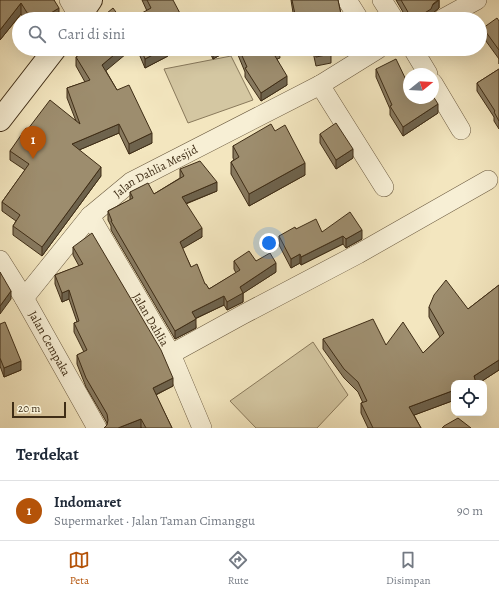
<!DOCTYPE html>
<html lang="id">
<meta charset="utf-8">
<style>
:root{--surface:#fff;--page:#f2f2f3;--text:#1f2937;--muted:#747a83;--line:#e0e1e3;--accent:#b45309}
body{margin:0;font-family:Alegreya,serif;background:var(--page);color:var(--text)}
.controls{position:absolute;right:12px;bottom:12px;display:grid;overflow:hidden;border-radius:8px;box-shadow:0 4px 16px #0002}
.controls button{width:36px;height:36px;display:grid;place-items:center;padding:0;border:0;border-bottom:1px solid var(--line);background:var(--surface);color:var(--text);font:20px sans-serif}
.compass{position:absolute;left:403px;top:68px;width:36px;height:36px;border-radius:50%;background:var(--surface);box-shadow:0 4px 16px #0002;rotate:72deg}
.scale{position:absolute;left:12px;bottom:10px;width:54px;box-sizing:border-box;padding-left:4px;border:2px solid #3f2d16;border-top:0;font-size:11px;line-height:14px;white-space:nowrap;color:#3f2d16;-webkit-text-stroke:3px #f7efd5;paint-order:stroke}
.you{position:absolute;left:269px;top:243px;width:14px;height:14px;margin:-10px;border:3px solid #fff;border-radius:50%;background:#1a73e8;box-shadow:0 0 0 6px #1a73e833}
.badge{display:grid;place-items:center;width:26px;height:26px;border-radius:50%;background:var(--accent);color:#fff;font-size:13px;font-weight:700}
.pin{position:absolute;translate:-50% -33px;filter:drop-shadow(0 1px 2px #0008)}
.pin::after{content:'';position:absolute;top:21px;width:14px;height:12px;background:inherit;clip-path:polygon(0 0,100% 0,50% 100%)}
.list{margin:0;padding:0;list-style:none}
h2{display:flex;justify-content:space-between;align-items:center;height:52px;margin:0;padding:0 16px;font-size:17px}
h2 small{font-size:13px;font-weight:400;color:var(--muted)}
.list li{display:grid;grid-template-columns:26px 1fr auto;gap:12px;align-items:center;box-sizing:border-box;height:60px;padding:0 16px;border-top:1px solid var(--line)}
.list b{display:block;font-size:15px;white-space:nowrap}
.list p{margin:0;font-size:13px;white-space:nowrap;color:var(--muted)}
.list em{font-size:13px;font-style:normal;color:var(--muted)}
.icon{flex:none;width:22px;height:22px;fill:none;stroke:currentColor;stroke-width:2;stroke-linecap:round;stroke-linejoin:round}
.map{position:relative;flex:none;width:499px;height:428px;overflow:hidden}
.search{position:absolute;background:var(--surface);box-shadow:0 4px 16px #0002;left:12px;right:12px;top:12px;height:44px;display:flex;align-items:center;gap:10px;box-sizing:border-box;padding:0 14px;border-radius:22px;color:var(--muted);font-size:15px}
.sheet{height:112px;background:var(--surface)}
nav{display:flex;justify-content:space-around;align-items:center;box-sizing:border-box;height:56px;border-top:1px solid var(--line);background:var(--surface);font-size:11px;color:var(--muted)}
nav a{display:grid;justify-items:center;gap:2px}
nav .on{color:var(--accent)}
.map>svg:first-child{display:block}
</style>
<div class="map">
<svg width="499" height="428" viewBox="0 0 499 428">
<rect width="100%" height="100%" fill="#f3e6bf"/>
<filter id="stains"><feTurbulence type="fractalNoise" baseFrequency=".005" numOctaves="4"/><feColorMatrix values="0 0 0 0 .2 0 0 0 0 .09 0 0 0 0 .02 0 0 0 .5 -.17"/></filter>
<radialGradient id="worn" r=".72"><stop offset=".6" stop-color="#630" stop-opacity="0"/><stop offset="1" stop-color="#630" stop-opacity=".3"/></radialGradient>
<g fill="#d4c7a2" stroke="#8a7a5c">
<path d="M231,56L253,100L188,123L164,69Z"/>
<path d="M313,342L348,395L317,428H256L230,401Z"/>
</g>
<g fill="none" stroke-linecap="round" stroke-linejoin="round">
<g stroke="#6c5b40" stroke-width="20">
<g id="street">
<path d="M69,0L79,17"/>
<path d="M347,0L359,19"/>
<path d="M382,0L394,19"/>
<path d="M442,19L477,0"/>
<path d="M413,49L428,74"/>
<path d="M433,83L461,130"/>
<path d="M320,85L384,187"/>
<path id="s1" d="M90,216L171,354L202,428"/>
<path id="s2" d="M0,260L24,298L97,428"/>
<path id="s3" d="M24,298L90,216L131,182L320,85L378,49"/>
<path d="M171,354L242,315L358,254L488,180"/>
</g>
</g>
<g stroke="#3f2d16" stroke-width="24">
<g id="secondary">
<path d="M78,19L91,0"/>
<path d="M0,120L55,49"/>
</g>
</g>
<use href="#street" stroke="#f7efd5" stroke-width="19"/>
<use href="#secondary" stroke="#f7efd5" stroke-width="22"/>
</g>
<g fill="#87795f" stroke="#3f2d16">
<path d="M0,0H54L59,19H24L21,14L0,40Z"/>
<path d="M142,0H173L147,11Z"/>
<path d="M291,0H338L342,19H294Z"/>
<path d="M396,0H439V8L433,13L431,18L430,19H407Z"/>
<path d="M499,21V64V59L483,37V28Z"/>
<path d="M137,49H168V56L145,68Z"/>
<path d="M208,49H231L213,59Z"/>
<path d="M238,49H279L280,58L277,59L287,85L261,101L245,77V72L238,55Z"/>
<path d="M300,49H330L331,54V63L316,66L313,52L301,54Z"/>
<path d="M76,57L106,71L117,90L152,143L129,154L119,133L79,150L101,176L42,256L13,235V226L16,221L2,211V202L25,170L10,160V151L28,129L76,121L67,98V88L85,82L76,66Z"/>
<path d="M376,69L409,98L438,113L403,136L390,115V109L376,77Z"/>
<path d="M499,69V129L494,121V117L477,91V83Z"/>
<path d="M275,131L305,175L249,206L231,174V162L234,160L233,158V146Z"/>
<path d="M320,134L353,158L336,169L320,143Z"/>
<path d="M180,169L217,191L186,204L202,237L182,248L191,267L209,289L236,273L234,269V261H256L276,272L243,293V302L227,310L224,305L195,319L196,328L175,339L111,230V226L108,220V211L130,200V192L154,194L180,178Z"/>
<path d="M296,229L322,232L362,239L346,248L343,244L301,265L300,263L291,268L279,245V236Z"/>
<path d="M73,247L173,386L156,395L172,428H142L141,427L107,425V423L86,387L77,364V355L84,352L74,332V323L77,322L69,299L62,302L55,284V275L79,266L73,255Z"/>
<path d="M499,285V370L479,383H454V407L452,401L414,415L421,428H368L361,413V403H363L358,392L344,378L323,349V339L386,345L423,353L440,337L429,317V307L468,309Z"/>
<path d="M0,324L21,370L4,377L0,366Z"/>
</g>
<g fill="#6e634d" stroke="#3f2d16">
<path d="M439,0V8L433,13L431,18L430,19H415Z"/>
<path d="M21,3V14L0,40V30Z"/>
<path d="M59,8V19H41Z"/>
<path d="M121,49H132L102,74V65Z"/>
<path d="M164,49H168V56L145,68V59Z"/>
<path d="M214,49H231L213,59V50Z"/>
<path d="M287,76V85L261,101V93Z"/>
<path d="M438,104V113L403,136V127Z"/>
<path d="M119,124V133L72,153V144Z"/>
<path d="M152,133V143L129,154V144Z"/>
<path d="M353,149V158L336,169V160Z"/>
<path d="M305,163V175L249,206V194Z"/>
<path d="M101,167V176L42,256V247Z"/>
<path d="M217,182V191L182,205V197Z"/>
<path d="M202,228V237L180,250V242Z"/>
<path d="M362,230V239L346,248V239Z"/>
<path d="M343,236V244L301,265V257Z"/>
<path d="M300,254V263L291,268V259Z"/>
<path d="M276,263V272L242,294L243,293V302L227,310V302L240,287Z"/>
<path d="M69,290V299L62,302V293Z"/>
<path d="M11,291V299L0,314V306Z"/>
<path d="M224,296V305L192,320V312Z"/>
<path d="M196,319V328L175,339V331Z"/>
<path d="M499,360V370L479,383H474V376Z"/>
<path d="M21,361V370L4,377V368Z"/>
<path d="M173,378V386L153,396V388Z"/>
<path d="M452,391V401L409,417V407Z"/>
<path d="M141,419V427L140,428H118Z"/>
</g>
<g fill="#9d8d6e" stroke="#3f2d16">
<path d="M0,0H54L59,8L41,19H31L21,3L0,30Z"/>
<path d="M147,0H173L183,19H131L151,8Z"/>
<path d="M292,0H338L342,19H296Z"/>
<path d="M401,0H438L433,4L431,9L415,19H412Z"/>
<path d="M113,8L121,19H100Z"/>
<path d="M497,18L499,21V50L483,28Z"/>
<path d="M89,49H121L102,65L117,90L129,85L152,133L129,144L119,124L72,144L101,167L42,247L13,226L20,215L2,202L29,164L10,151L26,128L28,129L50,100L80,124L67,88L90,80L76,57Z"/>
<path d="M141,49H164L145,59Z"/>
<path d="M239,49H279L280,50L272,51L287,76L261,93L245,68L247,67Z"/>
<path d="M314,49H330L331,54L316,57Z"/>
<path d="M396,59L409,86V98H433V96L438,104L403,127L390,106L392,105L376,69Z"/>
<path d="M499,69V121L494,112L495,111L477,83Z"/>
<path d="M336,123L353,149L336,160L320,134Z"/>
<path d="M271,124L275,131L285,125L305,163L249,194L231,162L239,157L233,146Z"/>
<path d="M200,161L217,182L182,197L202,228L180,242L191,267L197,264L205,284H206L209,289L240,270L234,261L249,251L256,261L270,253L276,263L240,287L243,293L227,302L224,296L192,312L196,319L175,331L111,221H112L108,211L133,198L130,192L148,183L154,194L184,176L180,169Z"/>
<path d="M350,212L362,230L346,239L343,236L301,257L300,254L291,259L279,236L295,227L296,229L316,219L322,232Z"/>
<path d="M92,233L161,350L173,378L153,388L172,428H146L141,419L118,428H104L107,425L108,420L107,414L86,378L77,355L87,350L74,323L79,321L69,290L62,293L55,275L83,264L73,247Z"/>
<path d="M0,272L11,291L0,306Z"/>
<path d="M446,280L468,309L499,285V360L474,376L476,383H454V397L452,391L409,407L421,428H373L361,403L367,401L358,382L344,369L323,339L373,319L386,345L403,322L423,353L444,333L429,307L434,295Z"/>
<path d="M5,322L21,361L4,368L0,358V324Z"/>
<path d="M458,418L471,428H442L444,426Z"/>
</g>
<g text-anchor="middle" stroke-width="3" stroke-linejoin="round" paint-order="stroke">
<g font-size="12" fill="#3f2d16" stroke="#f7efd5">
<text dy="4" stroke="none"><textPath href="#s3" startOffset="185">Jalan Dahlia Mesjid</textPath></text>
<text dy="4" stroke="none"><textPath href="#s1" startOffset="120">Jalan Dahlia</textPath></text>
<text dy="4" stroke="none"><textPath href="#s2" startOffset="97">Jalan Cempaka</textPath></text>
</g>
</g>
<rect width="100%" height="100%" filter="url(#stains)"/>
<rect width="100%" height="100%" fill="url(#worn)"/>
</svg>
<div class="controls">
<button><svg class="icon" aria-label="locate" viewBox="0 0 24 24"><circle cx="12" cy="12" r="6"/><path d="M12 2v4M12 18v4M2 12h4M18 12h4"/></svg></button>
</div>
<svg class="compass" viewBox="-18 -18 36 36"><path d="M0-13l5 13h-10z" fill="#e53935"/><path d="M0 13l5-13h-10z" fill="#747a83"/></svg>
<div class="scale">20 m</div>
<div class="you"></div>
<div class="pin badge" style="left:33px;top:159px">1</div>
<div class="search"><svg class="icon" aria-label="search" viewBox="0 0 24 24"><circle cx="10" cy="10" r="6"/><path d="M15 15l6 6"/></svg>Cari di sini</div>
</div>
<section class="sheet">
<h2>Terdekat<small></small></h2>
<ul class="list">
<li><span class="badge">1</span><div><b>Indomaret</b><p>Supermarket · Jalan Taman Cimanggu</p></div><em>90 m</em></li>
</ul>
</section>
<nav>
<a class="on"><svg class="icon" aria-label="map" viewBox="0 0 24 24"><path d="M3 6l6-2 6 2 6-2v14l-6 2-6-2-6 2zM9 4v14M15 6v14"/></svg>Peta</a>
<a><svg class="icon" aria-label="directions" viewBox="0 0 24 24"><path d="M12 3l9 9-9 9-9-9zM9 14v-3h6M13 9l2 2-2 2"/></svg>Rute</a>
<a><svg class="icon" aria-label="saved" viewBox="0 0 24 24"><path d="M7 4h10v16l-5-4-5 4z"/></svg>Disimpan</a>
</nav>
